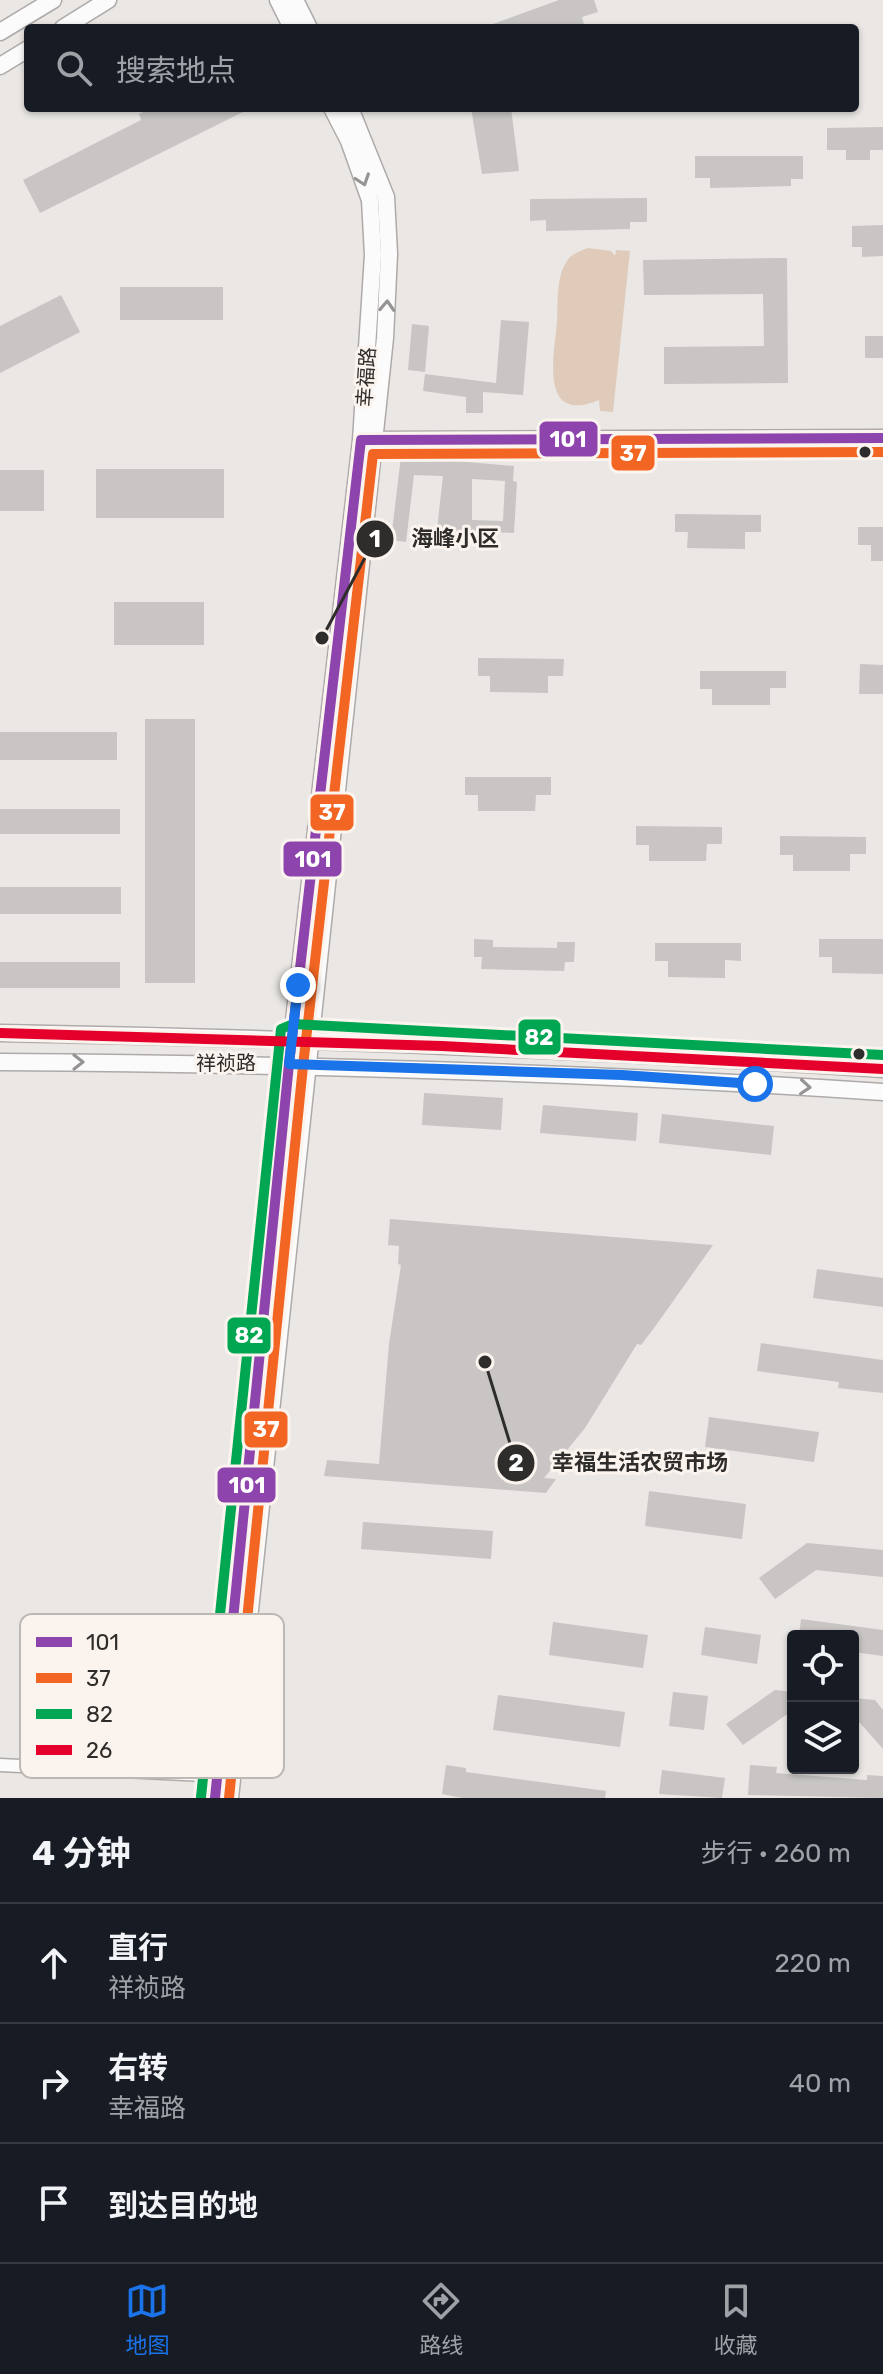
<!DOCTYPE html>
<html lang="zh">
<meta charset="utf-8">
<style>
:root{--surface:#171b24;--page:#242831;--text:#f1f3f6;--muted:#9ea1a6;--line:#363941;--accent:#1a73e8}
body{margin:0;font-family:Rubik,"Noto Sans SC",sans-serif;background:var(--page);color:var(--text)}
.controls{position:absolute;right:24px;bottom:24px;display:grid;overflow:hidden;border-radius:8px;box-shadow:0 2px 6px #0004}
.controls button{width:72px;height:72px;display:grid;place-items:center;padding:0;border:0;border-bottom:2px solid var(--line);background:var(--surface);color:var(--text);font:40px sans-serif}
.stop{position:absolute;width:24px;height:24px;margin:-18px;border:6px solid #1a73e8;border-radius:50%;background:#fff}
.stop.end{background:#1a73e8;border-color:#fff;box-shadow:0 2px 8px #0008}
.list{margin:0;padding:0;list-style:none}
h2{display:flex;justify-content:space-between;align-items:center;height:104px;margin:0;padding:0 32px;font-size:34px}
h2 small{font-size:26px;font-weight:400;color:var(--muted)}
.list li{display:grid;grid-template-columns:52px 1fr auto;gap:24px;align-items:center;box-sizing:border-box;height:120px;padding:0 32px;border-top:2px solid var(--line)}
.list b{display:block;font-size:30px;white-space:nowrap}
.list p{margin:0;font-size:26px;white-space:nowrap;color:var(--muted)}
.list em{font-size:26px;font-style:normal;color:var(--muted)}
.icon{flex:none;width:44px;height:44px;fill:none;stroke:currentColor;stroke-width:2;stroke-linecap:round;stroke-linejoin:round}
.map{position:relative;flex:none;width:883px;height:1798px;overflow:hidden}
.search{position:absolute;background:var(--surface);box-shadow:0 2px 6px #0004;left:24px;right:24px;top:24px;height:88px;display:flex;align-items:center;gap:20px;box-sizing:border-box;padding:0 28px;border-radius:8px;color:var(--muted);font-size:30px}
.sheet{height:464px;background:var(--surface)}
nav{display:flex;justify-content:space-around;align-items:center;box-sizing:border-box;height:112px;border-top:2px solid var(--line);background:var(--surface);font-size:22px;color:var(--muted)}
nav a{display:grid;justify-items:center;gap:4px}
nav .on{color:var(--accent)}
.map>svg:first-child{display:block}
</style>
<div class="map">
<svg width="883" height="1798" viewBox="0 0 883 1798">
<rect width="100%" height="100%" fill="#eae7e4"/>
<path fill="#e0cab9" d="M588,248L611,251L615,256L616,250L630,251L613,412L600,411L599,400C539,425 554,356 557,322C558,304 556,276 567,261C571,254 580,251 588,248Z"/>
<g fill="#c8c5c4" fill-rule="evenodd">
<path d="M559,0H594L598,12L582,17L584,24L572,28H482Z"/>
<path d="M151,108H251L40,213L23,180L141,120L139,114Z"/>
<path d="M471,108H511L519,171L482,174Z"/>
<path d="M883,127V150H870V160H846V150H827V128Z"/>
<path d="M695,156H803V179H791V186L710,188V178H695Z"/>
<path d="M647,198V222H630V229L546,231V220L530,221V199Z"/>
<path d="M883,225V256L862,257V247H852V226Z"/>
<path d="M787,258L788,383L664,384V347L764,346L763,294L644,295L643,260Z"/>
<rect x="120" y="287" width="103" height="33"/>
<path d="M61,295L80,332L0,373V326Z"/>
<path d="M501,320L529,322L523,395L483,392V413H466V397L423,391L425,374L496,383Z"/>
<path d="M412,324L429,326L425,372L408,370Z"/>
<rect x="865" y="336" width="18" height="22"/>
<path d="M401,456L514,466L513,481L517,482L514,533L454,531L452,540L436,538L443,476L414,475L406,542L391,540ZM472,479L505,481L503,521L472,520Z"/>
<rect x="96" y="469" width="128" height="49"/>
<rect x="0" y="470" width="44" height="41"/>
<path d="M675,514L761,515V532H745V549L687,548L688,532H675Z"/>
<path d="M858,527H883V561H871V545H858Z"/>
<rect x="114" y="602" width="90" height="43"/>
<path d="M478,658L564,659L563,676H548V693L490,692V676H478Z"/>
<path d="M860,664L883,665V694H859Z"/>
<path d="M700,671H786V688H770V705H712V689H700Z"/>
<rect x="145" y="719" width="50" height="264"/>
<rect x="0" y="732" width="117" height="28"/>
<path d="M465,777H551V795H536L535,811H478V795H465Z"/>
<rect x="0" y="809" width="120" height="25"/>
<path d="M636,826L722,827V844H707L706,861H649V845H636Z"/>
<path d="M780,836L866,837V854H850V871H793V855H780Z"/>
<rect x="0" y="887" width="121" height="27"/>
<path d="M474,939L493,940V947L557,948V942H575L574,962H565L564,971L481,969L482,957H474Z"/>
<path d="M819,939H883V974L832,973V957H819Z"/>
<path d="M655,943H741V961L725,960V978L668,977V961H655Z"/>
<rect x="0" y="962" width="120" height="26"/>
<path d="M424,1093L503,1098L501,1130L422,1125Z"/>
<path d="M543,1105L638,1113L636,1141L540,1133Z"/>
<path d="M662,1114L774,1126L771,1155L659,1143Z"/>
<path d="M390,1219L713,1245L654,1328L641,1345L637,1344L585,1428L544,1478L556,1479L546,1493L324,1476L327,1460L379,1464L389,1344L401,1265L398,1264L399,1246L388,1245Z"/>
<path d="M817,1269L883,1278V1307L813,1298Z"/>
<path d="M761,1343L883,1360V1393L838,1388L839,1382L757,1371Z"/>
<path d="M709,1417L819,1432L814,1462L705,1447Z"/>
<path d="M649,1491L746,1504L742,1539L645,1526Z"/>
<path d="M363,1522L493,1531L491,1559L361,1549Z"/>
<path d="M807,1543L883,1550V1577L816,1570L775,1599L759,1578Z"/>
<path d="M801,1619L883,1630V1656L853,1652V1636H799Z"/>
<path d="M553,1622L648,1635L643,1668L549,1655Z"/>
<path d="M705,1627L761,1635L757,1664L701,1655Z"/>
<path d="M775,1690L793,1692V1716L786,1715L743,1745L726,1724Z"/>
<path d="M673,1692L708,1696L704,1730L669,1726Z"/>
<path d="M498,1695L625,1712L620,1747L493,1730Z"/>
<path d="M853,1698L875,1700L883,1710V1749L860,1723L853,1722Z"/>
<path d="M446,1765L466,1768V1772L606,1791L605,1798H462L442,1794Z"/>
<path d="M750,1765L777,1767L776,1773L867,1780V1775L883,1776V1798L748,1795Z"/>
<path d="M662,1770L725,1778L722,1798L659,1794Z"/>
</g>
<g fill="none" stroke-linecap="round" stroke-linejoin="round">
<g stroke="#adaaa9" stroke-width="15">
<path id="street" d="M0,1765L225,1776"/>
</g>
<g stroke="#adaaa9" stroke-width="19">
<g id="secondary">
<path d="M278,0L292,28"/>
<path d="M295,0L309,28"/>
<path d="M63,28L108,0"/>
<path d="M0,32L53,0"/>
<path d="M0,66L28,49"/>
<path d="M367,440L883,438"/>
<path d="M0,1033C295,1038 589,1050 883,1069"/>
<path d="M0,1062C295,1064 589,1072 883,1092"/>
<path d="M215,1798L289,1064L361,440L373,255L370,200L349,141L332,108"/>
<path d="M230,1798L385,338L389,254L386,197L350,108"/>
</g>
</g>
<use href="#street" stroke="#fcfbfb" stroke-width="12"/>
<use href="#secondary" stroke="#fcfbfb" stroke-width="16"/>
<g stroke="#fbf4ee" stroke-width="16">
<path id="bus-1" d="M215,1798L289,1064L361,440L883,438"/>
</g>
<g stroke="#fbf4ee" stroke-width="16">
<path id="bus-2" d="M229,1798L303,1066L373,454L883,452"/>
</g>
<g stroke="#fbf4ee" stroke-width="16">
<path id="bus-3" d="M201,1797L281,1029L293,1024L883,1055"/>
</g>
<g stroke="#fbf4ee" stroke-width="16">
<path id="bus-4" d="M0,1033L442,1046L883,1069"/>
</g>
<use href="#bus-1" stroke="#8e44ad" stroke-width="10"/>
<use href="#bus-2" stroke="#f26522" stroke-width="10"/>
<use href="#bus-3" stroke="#00a651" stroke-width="10"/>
<use href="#bus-4" stroke="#e4002b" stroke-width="10"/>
</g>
<defs><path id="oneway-chevron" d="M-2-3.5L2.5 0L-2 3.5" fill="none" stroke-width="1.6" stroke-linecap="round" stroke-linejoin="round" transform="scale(2)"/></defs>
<g stroke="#969493">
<use href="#oneway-chevron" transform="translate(363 180) rotate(71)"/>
<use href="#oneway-chevron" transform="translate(387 306) rotate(-87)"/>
<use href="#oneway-chevron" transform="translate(78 1062)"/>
<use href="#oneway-chevron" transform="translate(805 1087) rotate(4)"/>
</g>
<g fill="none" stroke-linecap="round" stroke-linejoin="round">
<path stroke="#1a73e8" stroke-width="10" d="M298,985L289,1064L622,1075L755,1084"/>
</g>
<g fill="#2f2d2b" stroke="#fbf4ee" stroke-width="3">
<circle cx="865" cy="452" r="7"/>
<circle cx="859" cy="1054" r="7"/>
</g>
<g text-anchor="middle" stroke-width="6" stroke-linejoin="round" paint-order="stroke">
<g font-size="20" fill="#2f2d2b" stroke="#fbf4ee">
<text transform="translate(366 377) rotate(-86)" y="7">幸福路</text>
<text x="226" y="1070">祥祯路</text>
</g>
</g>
<rect x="20" y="1614" width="264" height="164" rx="12" fill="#fbf4ee" stroke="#beb8b4" stroke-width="2"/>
<rect x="36" y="1637" width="36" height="10" fill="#8e44ad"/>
<rect x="36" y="1673" width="36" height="10" fill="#f26522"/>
<rect x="36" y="1709" width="36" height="10" fill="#00a651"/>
<rect x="36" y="1745" width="36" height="10" fill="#e4002b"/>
<g font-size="22" fill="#2f2d2b">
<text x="86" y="1650">101</text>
<text x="86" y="1686">37</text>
<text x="86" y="1722">82</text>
<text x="86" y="1758">26</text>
</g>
<path fill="none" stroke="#2f2d2b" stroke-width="3" d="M322 638L375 539M485 1362L516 1463"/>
<g fill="#2f2d2b" stroke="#fbf4ee" stroke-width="3">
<circle cx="322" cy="638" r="8"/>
<circle cx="485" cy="1362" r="8"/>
<circle cx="375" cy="539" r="20"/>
<circle cx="516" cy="1463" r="20"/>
</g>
<g font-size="24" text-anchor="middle" font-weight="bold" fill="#fff">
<text x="375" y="547">1</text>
<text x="516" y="1471">2</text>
</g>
<g font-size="22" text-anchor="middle" font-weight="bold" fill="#2f2d2b" stroke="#fbf4ee" stroke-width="6" stroke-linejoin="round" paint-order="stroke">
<text x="455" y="546">海峰小区</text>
<text x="640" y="1470">幸福生活农贸市场</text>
</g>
<g stroke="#fbf4ee" stroke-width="3">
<rect x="538" y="420" width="61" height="38" rx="8" fill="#8e44ad"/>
<rect x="610" y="434" width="46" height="38" rx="8" fill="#f26522"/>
<rect x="309" y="793" width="46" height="39" rx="8" fill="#f26522"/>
<rect x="282" y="840" width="61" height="38" rx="8" fill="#8e44ad"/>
<rect x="517" y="1018" width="45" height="38" rx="8" fill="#00a651"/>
<rect x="226" y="1316" width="46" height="39" rx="8" fill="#00a651"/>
<rect x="243" y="1410" width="46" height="39" rx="8" fill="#f26522"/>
<rect x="216" y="1466" width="61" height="38" rx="8" fill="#8e44ad"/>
</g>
<g font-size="22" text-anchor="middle" font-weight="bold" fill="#fff">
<text x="568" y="447">101</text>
<text x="633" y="461">37</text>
<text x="332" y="820">37</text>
<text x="313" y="867">101</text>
<text x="539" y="1045">82</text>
<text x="249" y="1343">82</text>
<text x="266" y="1437">37</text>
<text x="247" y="1493">101</text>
</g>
</svg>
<div class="controls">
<button><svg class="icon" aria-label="locate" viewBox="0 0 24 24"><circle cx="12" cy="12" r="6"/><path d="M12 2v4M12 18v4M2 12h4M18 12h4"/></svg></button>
<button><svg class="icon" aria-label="layers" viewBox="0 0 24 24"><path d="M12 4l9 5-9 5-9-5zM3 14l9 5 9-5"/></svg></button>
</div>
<div class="stop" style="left:755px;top:1084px"></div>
<div class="stop end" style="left:298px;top:985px"></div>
<div class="search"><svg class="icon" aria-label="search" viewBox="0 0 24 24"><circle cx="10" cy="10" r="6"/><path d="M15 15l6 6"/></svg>搜索地点</div>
</div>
<section class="sheet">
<h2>4 分钟<small>步行 · 260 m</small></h2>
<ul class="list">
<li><svg class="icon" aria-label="ahead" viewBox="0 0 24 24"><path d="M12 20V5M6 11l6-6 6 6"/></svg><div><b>直行</b><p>祥祯路</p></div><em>220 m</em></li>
<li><svg class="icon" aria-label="right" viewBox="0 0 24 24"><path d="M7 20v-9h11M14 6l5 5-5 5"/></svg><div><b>右转</b><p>幸福路</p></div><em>40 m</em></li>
<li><svg class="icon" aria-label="arrive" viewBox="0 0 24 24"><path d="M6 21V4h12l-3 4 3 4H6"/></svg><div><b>到达目的地</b></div></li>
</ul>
</section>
<nav>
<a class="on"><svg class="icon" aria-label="map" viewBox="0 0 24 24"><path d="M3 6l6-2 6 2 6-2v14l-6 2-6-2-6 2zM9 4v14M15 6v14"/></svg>地图</a>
<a><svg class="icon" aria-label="directions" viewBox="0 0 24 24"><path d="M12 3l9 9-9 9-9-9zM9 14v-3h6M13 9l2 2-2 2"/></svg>路线</a>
<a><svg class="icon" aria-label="saved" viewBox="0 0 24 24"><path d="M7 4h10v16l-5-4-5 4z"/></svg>收藏</a>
</nav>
